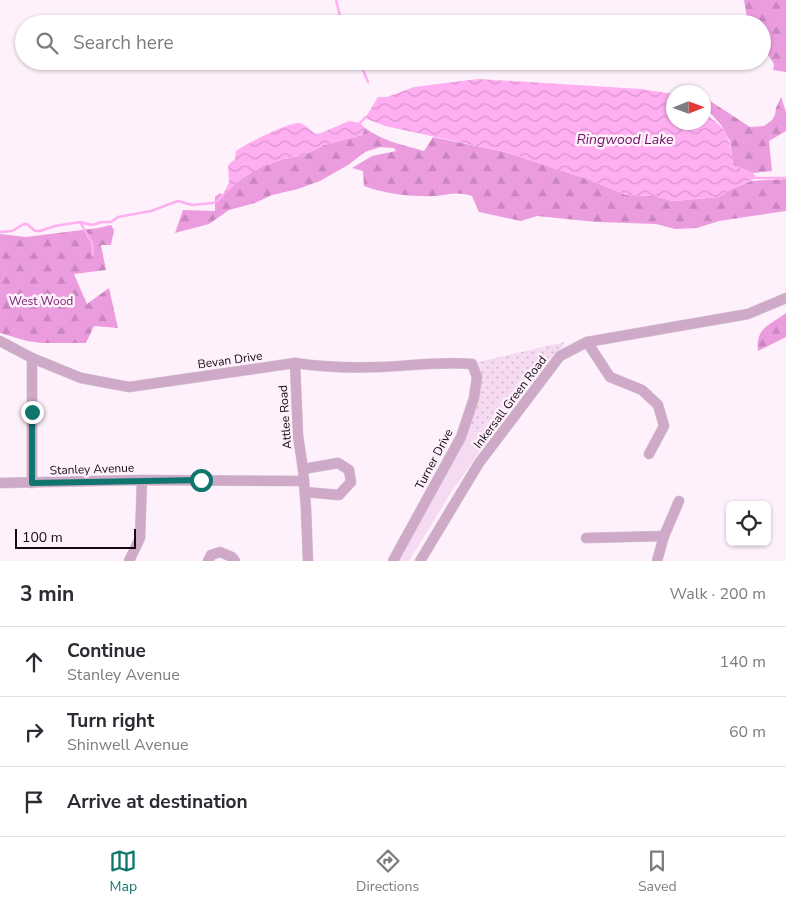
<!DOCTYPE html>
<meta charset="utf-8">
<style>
:root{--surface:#fff;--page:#f7f7f7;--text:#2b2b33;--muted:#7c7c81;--line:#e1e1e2;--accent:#0f766e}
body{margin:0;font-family:"Nunito Sans",sans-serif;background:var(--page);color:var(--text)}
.controls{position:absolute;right:15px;bottom:15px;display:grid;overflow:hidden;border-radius:8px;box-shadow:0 1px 4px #0004}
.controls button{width:45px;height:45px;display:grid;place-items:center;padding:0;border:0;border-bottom:1px solid var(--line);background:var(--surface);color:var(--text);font:25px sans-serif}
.compass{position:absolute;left:666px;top:85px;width:45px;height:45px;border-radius:50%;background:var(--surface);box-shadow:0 1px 4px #0004;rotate:89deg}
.scale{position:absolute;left:15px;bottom:12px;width:121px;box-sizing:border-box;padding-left:5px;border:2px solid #140a13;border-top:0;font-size:14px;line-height:18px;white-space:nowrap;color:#140a13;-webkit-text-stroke:4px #fef1fb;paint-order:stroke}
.stop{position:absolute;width:15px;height:15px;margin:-11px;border:4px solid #0f766e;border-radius:50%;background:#fff}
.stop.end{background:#0f766e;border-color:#fff;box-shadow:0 1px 5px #0008}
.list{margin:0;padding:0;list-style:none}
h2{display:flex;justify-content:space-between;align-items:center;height:65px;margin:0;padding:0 20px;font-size:21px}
h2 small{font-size:16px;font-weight:400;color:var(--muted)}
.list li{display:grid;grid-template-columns:32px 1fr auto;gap:15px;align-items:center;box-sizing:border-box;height:70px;padding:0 20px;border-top:1px solid var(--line)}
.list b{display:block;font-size:19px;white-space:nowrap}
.list p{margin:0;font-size:16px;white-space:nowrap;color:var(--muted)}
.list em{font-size:16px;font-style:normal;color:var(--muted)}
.icon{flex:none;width:28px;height:28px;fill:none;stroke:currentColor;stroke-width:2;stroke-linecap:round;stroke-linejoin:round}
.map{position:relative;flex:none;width:786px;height:561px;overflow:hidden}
.search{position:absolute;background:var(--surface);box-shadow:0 1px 4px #0004;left:15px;right:15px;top:15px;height:55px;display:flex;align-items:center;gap:12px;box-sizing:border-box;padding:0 18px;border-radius:28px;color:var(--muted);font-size:19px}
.sheet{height:275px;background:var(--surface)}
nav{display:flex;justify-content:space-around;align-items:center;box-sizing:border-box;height:70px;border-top:1px solid var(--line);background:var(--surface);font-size:14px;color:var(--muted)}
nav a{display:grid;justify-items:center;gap:2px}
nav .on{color:var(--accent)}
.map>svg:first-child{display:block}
</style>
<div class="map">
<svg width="786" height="561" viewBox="0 0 786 561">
<defs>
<pattern id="forest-firs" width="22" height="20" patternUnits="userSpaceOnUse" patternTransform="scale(1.25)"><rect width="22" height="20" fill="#eb9cdf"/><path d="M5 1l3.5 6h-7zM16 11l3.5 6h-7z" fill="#c985be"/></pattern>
<pattern id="park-dots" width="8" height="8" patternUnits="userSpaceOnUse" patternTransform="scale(1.25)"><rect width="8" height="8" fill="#f6daf1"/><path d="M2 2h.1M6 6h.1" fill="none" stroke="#d2bace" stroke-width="1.8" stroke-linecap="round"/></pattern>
<pattern id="water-waves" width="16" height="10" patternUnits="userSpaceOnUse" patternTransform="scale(1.25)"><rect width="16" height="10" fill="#ffaef2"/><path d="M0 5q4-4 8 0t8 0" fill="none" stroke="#da94cf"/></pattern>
</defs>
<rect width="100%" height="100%" fill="#fef1fb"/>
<path fill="#f6daf1" d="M469,429L488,440L452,491L409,561H396Z"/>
<g fill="url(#forest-firs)">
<path d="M744,0H786V72L773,70L774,64L762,46V24H748Z"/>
<path d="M704,97L750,127L764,126L772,120L775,115L776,108L781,97L786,112V131L769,141L772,171L753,173L733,165L730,141L721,125L704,106Z"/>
<path d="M365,128C383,141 403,145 424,151L433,137L505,152L590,180L626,195L654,196L673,201L719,197L729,190L751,181L786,179V211L719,221L697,228L675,229L656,224L597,222L537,216L521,221L479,212L472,196C455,191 451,195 434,196C410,197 386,194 364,186L363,171L352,168L372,156L396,151L394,148L380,147L365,152L348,165L320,181L298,189L272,195L255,203L229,210L209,224L175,233L183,210L215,211V197L220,193L223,195L241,179L259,168L283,159L302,156L324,145L362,135Z"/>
<path d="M111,225L114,230L111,245H101L106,270L74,274L87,304L109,288L118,328L94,326L86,343H42L27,341L0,333V234L26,237L98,228Z"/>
<path d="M786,313V337L758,351C755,328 770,325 786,313Z"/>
</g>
<path fill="url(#park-dots)" d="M565,342L562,348L553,355L488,440L469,429C476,405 485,387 478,362Z"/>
<g fill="url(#water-waves)">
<path d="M478,79L641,89L673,94L674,122H704V113C729,131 729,134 733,165L753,173L757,178L729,190L719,197L673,201L654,196L626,195L590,180L505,152L385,126L367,119L366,117L378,97H387L414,87Z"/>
<path d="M349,121L360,123L365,128L362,135L324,145L302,156L283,159L259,168L241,179L223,195L229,182L228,165L235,159L236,151C246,144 290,121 300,123C305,124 311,131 316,134L321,133Z"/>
</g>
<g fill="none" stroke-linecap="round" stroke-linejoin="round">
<g stroke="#ffaef2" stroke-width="2.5">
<path d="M336,0L342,24"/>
<path d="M358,61L359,65"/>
<path d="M363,70L368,82"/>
<path d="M360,123L366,117"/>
<path d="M757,178H786"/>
<path d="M80,222L92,243L93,255"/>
<path d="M0,232L12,231L24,224H27L35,231H40L55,226L80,222L92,225L102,222H111L118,217L151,211L178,201L192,205L213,203L217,201L223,195"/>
</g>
<g stroke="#d9ccd6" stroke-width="11">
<g id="minor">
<path d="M0,341L32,358L81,378L129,387L295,363C322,367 352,368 379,367C410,366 441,361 472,364L477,377L474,398L461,437L393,561"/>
<path d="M587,342L610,377L642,390L658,405L664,426L649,454"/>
<path d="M32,358V483"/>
<path d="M295,363L298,436L303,469L306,509L308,561"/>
<path d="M303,469L338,463L349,470L351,482L339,495L305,492"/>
<path d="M0,483L142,480L304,481"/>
<path d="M586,538L664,536"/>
<path d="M129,561L140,538L142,480"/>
<path d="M208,561L211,555L220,552L232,557L235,561"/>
<path d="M420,561L479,463L560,356L587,342L748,314L786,298"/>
<path d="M657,561L664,536L679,501"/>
</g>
</g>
<use href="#minor" stroke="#ceaac8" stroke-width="10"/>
</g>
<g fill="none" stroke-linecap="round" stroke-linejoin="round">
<path stroke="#0f766e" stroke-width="6" d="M32,412V483L201,480"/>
</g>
<g text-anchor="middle" stroke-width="5" stroke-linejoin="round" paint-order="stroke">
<g font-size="12" fill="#75186c" stroke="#fef1fb">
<text x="41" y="305">West Wood</text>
</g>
<g font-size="12" fill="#140a13" stroke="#fef1fb">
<text transform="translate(230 360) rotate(-8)" y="4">Bevan Drive</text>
<text transform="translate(510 402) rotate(-53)" y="4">Inkersall Green Road</text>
<text transform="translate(285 417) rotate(-94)" y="4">Attlee Road</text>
<text transform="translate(434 459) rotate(-62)" y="4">Turner Drive</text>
<text transform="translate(92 469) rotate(-2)" y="4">Stanley Avenue</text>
</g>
<g font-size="14" font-style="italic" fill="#701167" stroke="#fef1fb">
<text x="625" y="144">Ringwood Lake</text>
</g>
</g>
</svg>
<div class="controls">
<button><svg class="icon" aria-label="locate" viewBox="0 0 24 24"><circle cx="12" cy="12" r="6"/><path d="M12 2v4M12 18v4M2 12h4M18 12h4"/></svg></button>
</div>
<svg class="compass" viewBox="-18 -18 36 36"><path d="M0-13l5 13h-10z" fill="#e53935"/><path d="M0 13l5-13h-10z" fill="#7c7c81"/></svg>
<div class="scale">100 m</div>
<div class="stop" style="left:201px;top:480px"></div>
<div class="stop end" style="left:32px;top:412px"></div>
<div class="search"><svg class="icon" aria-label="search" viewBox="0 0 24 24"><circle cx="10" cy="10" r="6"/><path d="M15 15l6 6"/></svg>Search here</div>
</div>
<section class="sheet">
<h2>3 min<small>Walk · 200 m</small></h2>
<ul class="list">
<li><svg class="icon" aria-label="ahead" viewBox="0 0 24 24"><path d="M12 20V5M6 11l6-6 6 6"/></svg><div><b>Continue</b><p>Stanley Avenue</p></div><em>140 m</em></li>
<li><svg class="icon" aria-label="right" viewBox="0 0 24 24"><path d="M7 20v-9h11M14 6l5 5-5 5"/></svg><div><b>Turn right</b><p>Shinwell Avenue</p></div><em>60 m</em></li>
<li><svg class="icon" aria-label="arrive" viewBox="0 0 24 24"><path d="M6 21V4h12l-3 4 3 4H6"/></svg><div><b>Arrive at destination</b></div></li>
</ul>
</section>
<nav>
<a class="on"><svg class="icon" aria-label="map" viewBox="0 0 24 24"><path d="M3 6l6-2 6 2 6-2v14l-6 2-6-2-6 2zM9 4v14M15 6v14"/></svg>Map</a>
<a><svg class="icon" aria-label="directions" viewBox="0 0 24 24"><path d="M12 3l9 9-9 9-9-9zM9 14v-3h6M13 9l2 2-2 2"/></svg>Directions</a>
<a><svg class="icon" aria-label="saved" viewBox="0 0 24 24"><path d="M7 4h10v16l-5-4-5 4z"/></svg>Saved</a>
</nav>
